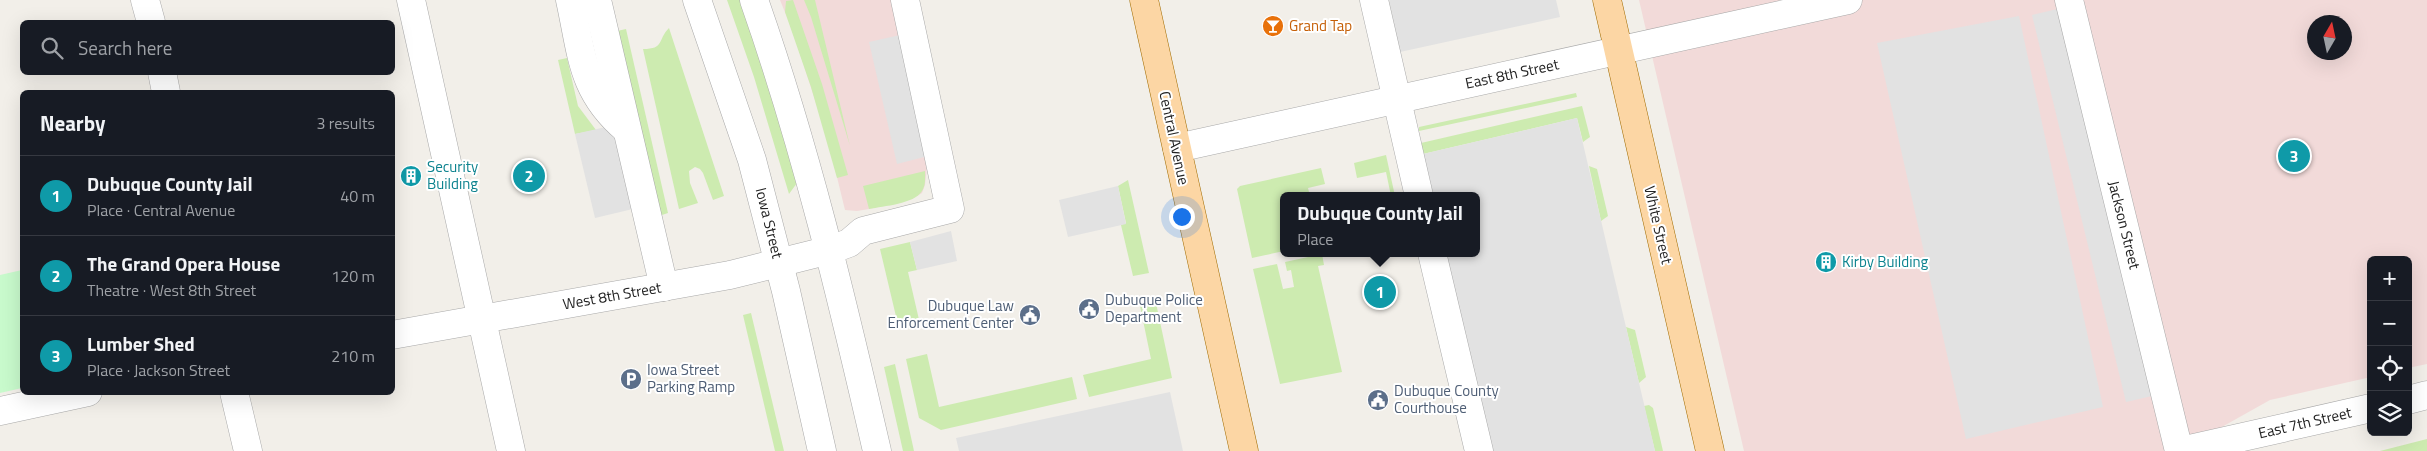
<!DOCTYPE html>
<meta charset="utf-8">
<style>
:root{--surface:#171b24;--page:#242831;--text:#f1f3f6;--muted:#9ea1a6;--line:#363941;--accent:#b45309}
body{margin:0;font-family:"Titillium Web",sans-serif;background:var(--page);color:var(--text)}
.controls{position:absolute;right:15px;bottom:15px;display:grid;overflow:hidden;border-radius:8px;box-shadow:0 5px 20px #0002}
.controls button{width:45px;height:45px;display:grid;place-items:center;padding:0;border:0;border-bottom:1px solid var(--line);background:var(--surface);color:var(--text);font:25px sans-serif}
.compass{position:absolute;left:2307px;top:15px;width:45px;height:45px;border-radius:50%;background:var(--surface);box-shadow:0 5px 20px #0002;rotate:9deg}
.you{position:absolute;left:1181px;top:216px;width:18px;height:18px;margin:-12px;border:4px solid #fff;border-radius:50%;background:#1a73e8;box-shadow:0 0 0 8px #1a73e833}
.badge{display:grid;place-items:center;width:32px;height:32px;border-radius:50%;background:var(--accent);color:#fff;font-size:16px;font-weight:700}
.pin{position:absolute;translate:-50% -50%;border:2px solid #fff;box-shadow:0 1px 5px #0006}
.popup{position:absolute;left:1280px;top:192px;width:200px;height:65px;box-sizing:border-box;display:grid;place-content:center;border-radius:8px;background:var(--surface);filter:drop-shadow(0 1px 4px #0005);font-size:16px;white-space:nowrap;color:var(--muted)}
.popup b{font-size:19px;color:var(--text)}
.popup::after{content:'';position:absolute;left:50%;top:100%;margin-left:-10px;border:10px solid transparent;border-top-color:var(--surface)}
.list{margin:0;padding:0;list-style:none}
h2{display:flex;justify-content:space-between;align-items:center;height:65px;margin:0;padding:0 20px;font-size:21px}
h2 small{font-size:16px;font-weight:400;color:var(--muted)}
.list li{display:grid;grid-template-columns:32px 1fr auto;gap:15px;align-items:center;box-sizing:border-box;height:80px;padding:0 20px;border-top:1px solid var(--line)}
.list b{display:block;font-size:19px;white-space:nowrap}
.list p{margin:0;font-size:16px;white-space:nowrap;color:var(--muted)}
.list em{font-size:16px;font-style:normal;color:var(--muted)}
.icon{flex:none;width:28px;height:28px;fill:none;stroke:currentColor;stroke-width:2;stroke-linecap:round;stroke-linejoin:round}
.map{position:relative;flex:none;width:2427px;height:451px;overflow:hidden}
.search{position:absolute;background:var(--surface);box-shadow:0 5px 20px #0002;left:20px;top:20px;width:375px;height:55px;display:flex;align-items:center;gap:12px;box-sizing:border-box;padding:0 18px;border-radius:8px;color:var(--muted);font-size:19px}
.panel{position:absolute;background:var(--surface);box-shadow:0 5px 20px #0002;left:20px;top:90px;width:375px;height:305px;border-radius:8px}
.map>svg:first-child{display:block}
</style>
<div class="map">
<svg width="2427" height="451" viewBox="0 0 2427 451">
<rect width="100%" height="100%" fill="#f2efe9"/>
<g fill="#f2dad9" fill-rule="evenodd">
<path d="M780,0H892L928,156L925,185L922,193L912,199L869,209L857,211L845,210L828,140L793,32Z"/>
<path d="M1639,0H2427V364L2408,368V260H2371V377L2270,400L2179,451H1744ZM2314,22H2344V52H2314Z"/>
</g>
<g fill="#cdebb0">
<path d="M727,0H742L768,75L797,183L789,194L754,77Z"/>
<path d="M793,0L822,84L848,175L837,178L811,87L785,12L786,1Z"/>
<path d="M804,0H815L850,146L811,17Z"/>
<path d="M669,28L724,196L713,200L703,173L700,169L695,167L689,171L690,183L698,203L679,209L643,49C665,49 657,40 669,28Z"/>
<path d="M626,29L668,213L659,216L617,31Z"/>
<path d="M567,58L578,106L596,130L575,134L558,60Z"/>
<path d="M1576,93L1577,97L1419,131V127Z"/>
<path d="M1582,106L1590,137L1583,142L1577,118L1423,154L1421,143Z"/>
<path d="M1386,155L1395,196H1391L1386,172L1357,178L1354,163Z"/>
<path d="M1589,166L1597,169L1608,216L1601,221Z"/>
<path d="M1321,168L1325,184L1308,188L1310,196H1284V251L1252,258L1237,189L1240,186Z"/>
<path d="M925,171C925,178 926,185 922,191C914,204 884,206 869,209L863,186Z"/>
<path d="M1128,180L1149,273L1133,276L1121,225L1126,223L1118,186Z"/>
<path d="M910,242L917,270L908,272L920,324L899,329L880,249Z"/>
<path d="M1322,254L1324,265L1318,266L1342,372L1280,384L1253,269L1277,264L1283,289L1294,287L1291,270L1287,271L1285,262Z"/>
<path d="M1156,303L1172,378L1089,397L1083,375L1151,359L1140,306Z"/>
<path d="M751,313L784,451H775L743,315Z"/>
<path d="M1626,327L1635,330L1646,377L1639,383Z"/>
<path d="M927,354L939,407L1072,377L1077,399L941,430L919,418L906,359Z"/>
<path d="M895,364L914,451H903L884,367Z"/>
<path d="M1649,405L1653,408L1663,451H1655L1644,406Z"/>
<path d="M2427,439V451H2380Z"/>
</g>
<path fill="#c8facc" d="M22,270V388L0,393V275Z"/>
<g fill="#e2e2e2">
<path d="M1389,0H1556L1560,17L1400,52Z"/>
<path d="M2070,6L2165,393L2126,402L2032,15Z"/>
<path d="M2019,16L2103,407L1966,439L1877,43Z"/>
<path d="M900,35L928,156L897,164L869,42Z"/>
<path d="M1577,118L1655,451H1479L1433,253H1476V196H1419L1410,157Z"/>
<path d="M619,124L637,208L595,218L575,134Z"/>
<path d="M1118,186L1126,224L1068,237L1059,200Z"/>
<path d="M951,231L957,261L917,270L910,242Z"/>
<path d="M1170,392L1183,451H959L956,438Z"/>
</g>
<g fill="none" stroke-linecap="round" stroke-linejoin="round">
<g stroke="#a9a9a9" stroke-width="29">
<g id="minor">
<path d="M145,0L151,22"/>
<path d="M411,0L511,451"/>
<path d="M570,0C582,54 581,91 626,129"/>
<path d="M597,0L664,287"/>
<path d="M697,0L752,160L786,291L822,451"/>
<path d="M754,0C806,148 842,299 877,451"/>
<path d="M1374,0L1419,196"/>
<path d="M2069,0L2179,451"/>
<path d="M162,72L166,92"/>
<path d="M1177,148L1848,0"/>
<path d="M1432,253L1479,451"/>
<path d="M392,335L730,275L830,250L849,243L863,231L950,209L905,0"/>
<path d="M234,392L248,451"/>
<path d="M2408,400L2427,395"/>
<path d="M0,411L88,392"/>
<path d="M2181,451L2371,408"/>
</g>
</g>
<g stroke="#a06b00" stroke-width="29">
<g id="major">
<path d="M1144,0L1244,451"/>
<path d="M1607,0L1710,451"/>
</g>
</g>
<use href="#minor" stroke="#fff" stroke-width="28"/>
<use href="#major" stroke="#fcd6a4" stroke-width="28"/>
</g>
<defs>
<g id="bar-disc" transform="scale(1.125)"><circle r="9.5" fill="#e8710a" stroke="#fff"/><path d="M-6-5H6L.8 .8V4.5H3.5V6h-7V4.5H-.8V.8Z" fill="#fff"/></g>
<g id="building-disc" transform="scale(1.125)"><circle r="9.5" fill="#0f9aa8" stroke="#fff"/><path d="M-4-6H4V6H1V3H-1V6H-4ZM-2.5-4.3h1.7v1.8h-1.7ZM.8-4.3h1.7v1.8H.8ZM-2.5-1h1.7V.8h-1.7ZM.8-1h1.7V.8H.8Z" fill="#fff"/></g>
<g id="civic-disc" transform="scale(1.125)"><circle r="9.5" fill="#5c6f8a" stroke="#fff"/><path d="M-.6-6.5H3V-4.5H.6V-3L4-1V1h2V6H-6V1h2V-1L-.6-3ZM-1.2 2.5V6h2.4V2.5Z" fill="#fff"/></g>
<g id="parking-disc" transform="scale(1.125)"><circle r="9.5" fill="#5c6f8a" stroke="#fff"/><path d="M-3.5-5.5H1a3.5 3.5 0 0 1 0 7H-1V5.5H-3.5ZM-1-3.4V-.6H.8a1.4 1.4 0 0 0 0-2.8Z" fill="#fff"/></g>
</defs>
<g fill-rule="evenodd">
<use href="#bar-disc" x="1273" y="26"/>
<use href="#building-disc" x="411" y="176"/>
<use href="#building-disc" x="1826" y="262"/>
<use href="#civic-disc" x="1089" y="309"/>
<use href="#civic-disc" x="1030" y="315"/>
<use href="#parking-disc" x="631" y="379"/>
<use href="#civic-disc" x="1378" y="400"/>
</g>
<g text-anchor="middle" stroke-width="4" stroke-linejoin="round" paint-order="stroke">
<g font-size="15" fill="#c56008" stroke="#fff" text-anchor="start">
<text x="1289" y="31">Grand Tap</text>
</g>
<g font-size="15" fill="#222" stroke="#fff">
<text transform="translate(1512 74) rotate(-12)" y="5">East 8th Street</text>
<text transform="translate(1174 138) rotate(78)" y="5">Central Avenue</text>
<text transform="translate(769 223) rotate(76)" y="5">Iowa Street</text>
<text transform="translate(1658 225) rotate(77)" y="5">White Street</text>
<text transform="translate(2124 225) rotate(76)" y="5">Jackson Street</text>
<text transform="translate(612 296) rotate(-10)" y="5">West 8th Street</text>
<text transform="translate(2305 423) rotate(-13)" y="5">East 7th Street</text>
</g>
<g font-size="15" fill="#0d838f" stroke="#fff" text-anchor="start">
<text x="427" y="172">Security<tspan x="427" dy="17">Building</tspan></text>
<text x="1842" y="267">Kirby Building</text>
</g>
<g font-size="15" fill="#4e5e75" stroke="#fff" text-anchor="start">
<text x="1105" y="305">Dubuque Police<tspan x="1105" dy="17">Department</tspan></text>
<text x="1014" y="311" text-anchor="end">Dubuque Law<tspan x="1014" dy="17">Enforcement Center</tspan></text>
<text x="647" y="375">Iowa Street<tspan x="647" dy="17">Parking Ramp</tspan></text>
<text x="1394" y="396">Dubuque County<tspan x="1394" dy="17">Courthouse</tspan></text>
</g>
</g>
</svg>
<div class="controls">
<button>+</button>
<button>−</button>
<button><svg class="icon" aria-label="locate" viewBox="0 0 24 24"><circle cx="12" cy="12" r="6"/><path d="M12 2v4M12 18v4M2 12h4M18 12h4"/></svg></button>
<button><svg class="icon" aria-label="layers" viewBox="0 0 24 24"><path d="M12 4l9 5-9 5-9-5zM3 14l9 5 9-5"/></svg></button>
</div>
<svg class="compass" viewBox="-18 -18 36 36"><path d="M0-13l5 13h-10z" fill="#e53935"/><path d="M0 13l5-13h-10z" fill="#9ea1a6"/></svg>
<div class="you"></div>
<div class="pin badge" style="left:1380px;top:292px;background:#0f9aa8">1</div>
<div class="popup"><b>Dubuque County Jail</b>Place</div>
<div class="pin badge" style="left:529px;top:176px;background:#0f9aa8">2</div>
<div class="pin badge" style="left:2294px;top:156px;background:#0f9aa8">3</div>
<div class="search"><svg class="icon" aria-label="search" viewBox="0 0 24 24"><circle cx="10" cy="10" r="6"/><path d="M15 15l6 6"/></svg>Search here</div>
<section class="panel">
<h2>Nearby<small>3 results</small></h2>
<ul class="list">
<li><span class="badge" style="background:#0f9aa8">1</span><div><b>Dubuque County Jail</b><p>Place · Central Avenue</p></div><em>40 m</em></li>
<li><span class="badge" style="background:#0f9aa8">2</span><div><b>The Grand Opera House</b><p>Theatre · West 8th Street</p></div><em>120 m</em></li>
<li><span class="badge" style="background:#0f9aa8">3</span><div><b>Lumber Shed</b><p>Place · Jackson Street</p></div><em>210 m</em></li>
</ul>
</section>
</div>
